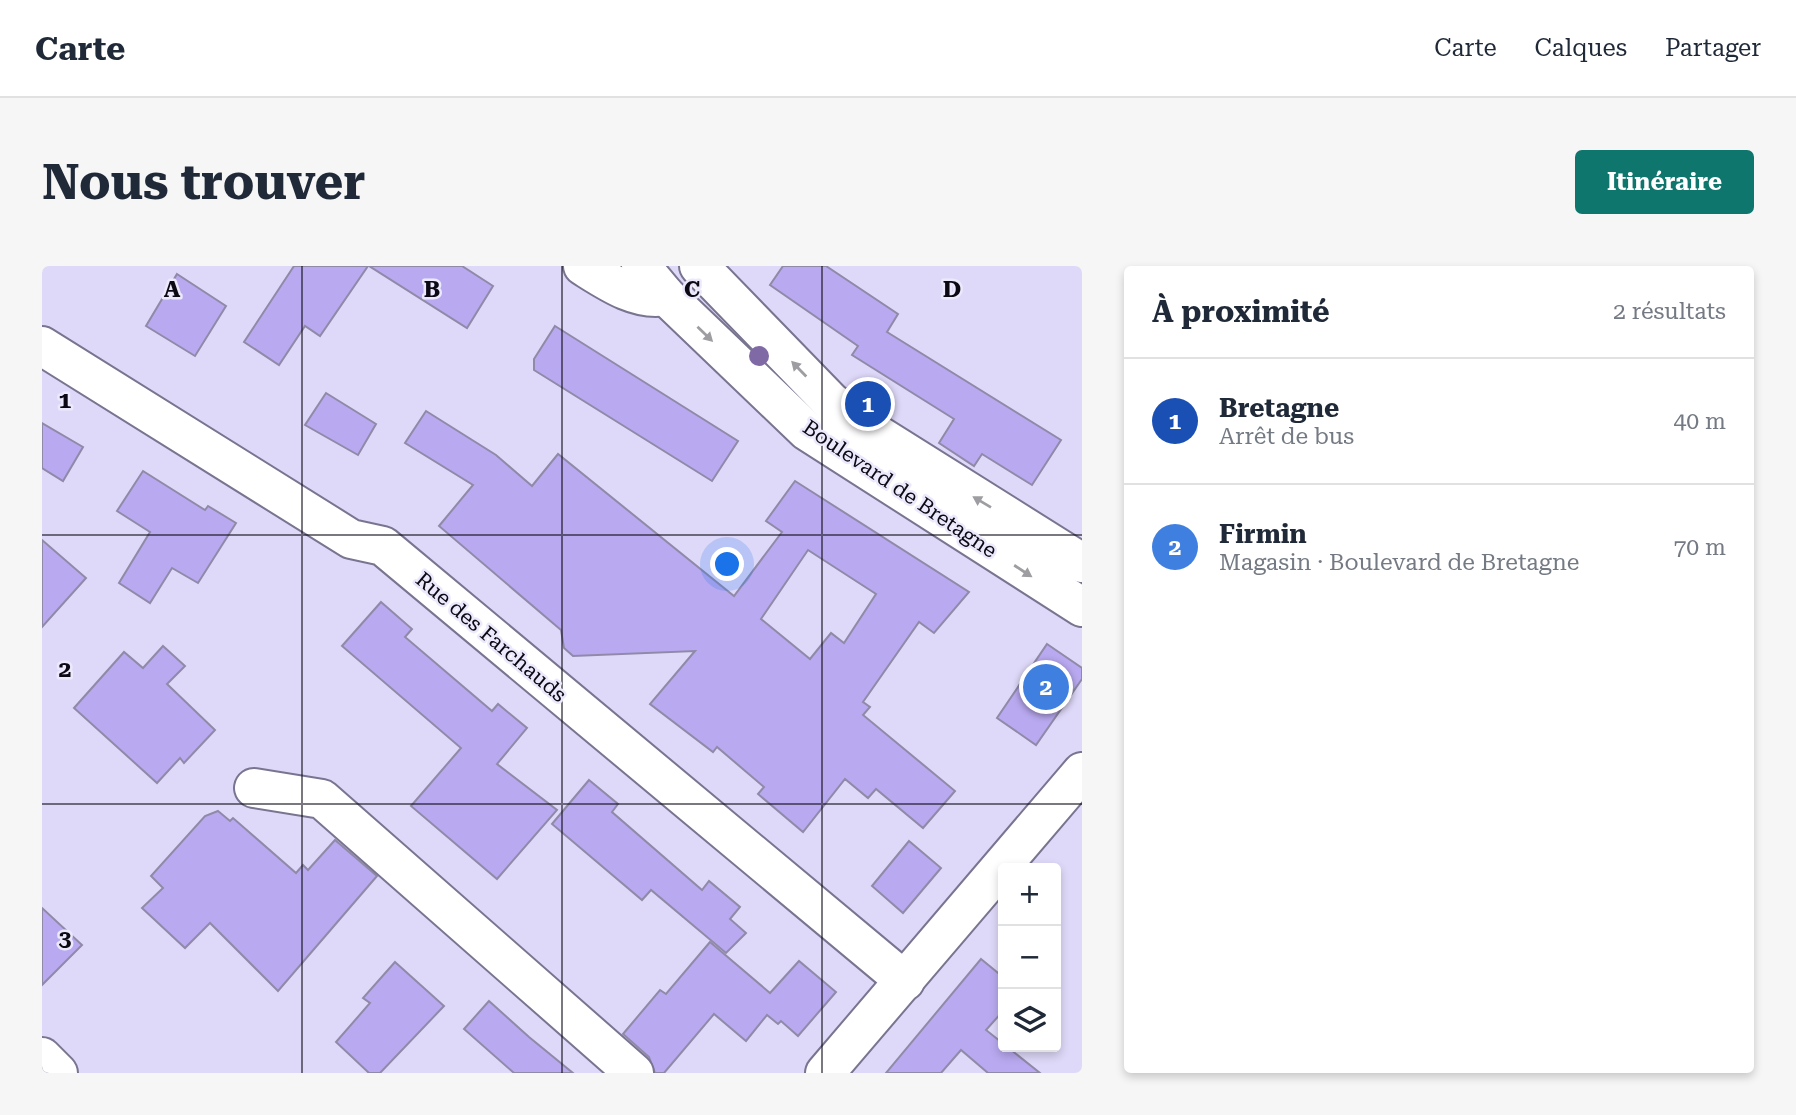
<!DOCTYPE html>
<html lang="fr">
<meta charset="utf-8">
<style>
:root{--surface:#fff;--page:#f6f6f7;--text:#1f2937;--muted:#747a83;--line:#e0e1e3;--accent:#0f766e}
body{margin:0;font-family:"Roboto Serif",serif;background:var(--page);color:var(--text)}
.controls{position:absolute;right:21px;bottom:21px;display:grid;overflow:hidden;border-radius:7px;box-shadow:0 4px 10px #0003}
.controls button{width:63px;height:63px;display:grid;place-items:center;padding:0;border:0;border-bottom:2px solid var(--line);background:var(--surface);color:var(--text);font:35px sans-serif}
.you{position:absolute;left:686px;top:299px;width:24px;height:24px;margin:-18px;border:5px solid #fff;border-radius:50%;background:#1a73e8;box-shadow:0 0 0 10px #1a73e833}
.badge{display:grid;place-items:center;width:46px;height:46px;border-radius:50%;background:var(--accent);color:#fff;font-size:23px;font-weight:700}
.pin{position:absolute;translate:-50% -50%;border:4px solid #fff;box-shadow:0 2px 7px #0006}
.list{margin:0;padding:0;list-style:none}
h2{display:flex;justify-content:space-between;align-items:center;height:91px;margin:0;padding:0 28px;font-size:30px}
h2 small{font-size:23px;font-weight:400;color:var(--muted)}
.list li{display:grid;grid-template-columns:46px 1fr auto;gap:21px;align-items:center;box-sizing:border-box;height:126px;padding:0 28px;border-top:2px solid var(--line)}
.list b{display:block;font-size:26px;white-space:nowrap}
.list p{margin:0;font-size:23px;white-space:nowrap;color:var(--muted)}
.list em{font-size:23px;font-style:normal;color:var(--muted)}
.icon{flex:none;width:38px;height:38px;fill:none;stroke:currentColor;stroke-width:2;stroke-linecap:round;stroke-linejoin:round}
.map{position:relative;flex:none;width:1040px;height:807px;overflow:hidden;border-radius:7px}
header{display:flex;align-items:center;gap:42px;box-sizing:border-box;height:98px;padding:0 35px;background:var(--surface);border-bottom:2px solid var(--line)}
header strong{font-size:33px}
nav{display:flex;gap:38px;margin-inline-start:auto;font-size:24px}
.intro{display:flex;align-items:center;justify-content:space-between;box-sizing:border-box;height:168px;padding:0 42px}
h1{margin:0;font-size:49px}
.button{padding:18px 32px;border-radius:7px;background:var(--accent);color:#fff;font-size:24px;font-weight:700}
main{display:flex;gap:42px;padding:0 42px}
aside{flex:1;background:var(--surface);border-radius:7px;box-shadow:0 4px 10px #0003}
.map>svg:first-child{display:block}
</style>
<header>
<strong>Carte</strong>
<nav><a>Carte</a><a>Calques</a><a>Partager</a></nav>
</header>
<div class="intro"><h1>Nous trouver</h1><a class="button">Itinéraire</a></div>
<main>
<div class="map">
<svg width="1040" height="807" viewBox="0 0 1040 807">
<rect width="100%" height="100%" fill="#dfd9f9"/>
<g fill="#b9a9f0" stroke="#908aa8" stroke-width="2" fill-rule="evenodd">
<path d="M252,0H326L278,70L263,60L237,99L202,76Z"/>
<path d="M327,0H420L451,20L425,62Z"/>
<path d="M741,0H784L856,48L845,66L1019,174L990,219L940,188L932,200L897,177L912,153L810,89L816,80L728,19Z"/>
<path d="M135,8L184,40L153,90L104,60Z"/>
<path d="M513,60L696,175L670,215L492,104V93Z"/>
<path d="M284,127L334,158L316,189L263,159Z"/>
<path d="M384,145L454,189L490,220L516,188L692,330L740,266L724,255L753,215L927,326L892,367L877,356L821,436L828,441L821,449L913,525L881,562L834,523L826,532L803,513L761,566L716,528L722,521L675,481L671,486L608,438L653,385L531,390L522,382L519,364L397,260L431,219L363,177ZM766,284L834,328L802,377L789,367L768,393L719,353Z"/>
<path d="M0,157L41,181L21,215L0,202Z"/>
<path d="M101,205L163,244L166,240L194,257L156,317L130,302L108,337L77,317L108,266L75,245Z"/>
<path d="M0,274L44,312L0,361Z"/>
<path d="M339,336L370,363L363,371L450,445L456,438L485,462L455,498L515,544L455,613L369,540L419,482L300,380Z"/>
<path d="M1005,378L1040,402V413L994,479L955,452Z"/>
<path d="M121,380L143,400L125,418L173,464L142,497L138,492L115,517L32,442L82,386L101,402Z"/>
<path d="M547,514L576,538L570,546L660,624L667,615L698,641L688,653L704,667L684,687L609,624L600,634L510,558Z"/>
<path d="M176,545L188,555L191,552L254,607L261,599L266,604L293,574L335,610L236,725L168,657L143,682L100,642L121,622L109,610L163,550Z"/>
<path d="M867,575L899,602L861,647L830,620Z"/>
<path d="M0,642L40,679L0,719Z"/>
<path d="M668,676L728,727L757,695L794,726L756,770L739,755L736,758L725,749L704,775L672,748L622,807H613L607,791L581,768L618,724L624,728Z"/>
<path d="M939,693L961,711V745L944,764L998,807H946L919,784L899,807H844Z"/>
<path d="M353,696L402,740L338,807H327L294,776L328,737L321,732Z"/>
<path d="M447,735L487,771L531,807H472L422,763Z"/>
</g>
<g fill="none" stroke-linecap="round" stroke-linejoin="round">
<g stroke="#797490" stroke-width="42">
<g id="minor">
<path d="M541,0C565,15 595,36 624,30"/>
<path d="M0,80L309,273L341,280L863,715"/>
<path d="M212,522L280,533L592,807"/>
<path d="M0,791L16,807"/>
<path d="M783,807L1040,506"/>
</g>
</g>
<g stroke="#797490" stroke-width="42">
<g id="major">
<path d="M599,0L624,30L765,165L1040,341"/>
<path d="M657,0L789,136L814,155L1040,297"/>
</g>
</g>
<use href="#minor" stroke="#fff" stroke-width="38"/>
<use href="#major" stroke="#fff" stroke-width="38"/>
</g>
<circle fill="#7f6aa5" cx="717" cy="90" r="10"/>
<defs><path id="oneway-solid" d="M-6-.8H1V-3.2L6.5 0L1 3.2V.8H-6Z" transform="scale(1.75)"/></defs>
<g fill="#9e9da1">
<use href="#oneway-solid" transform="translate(663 68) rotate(44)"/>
<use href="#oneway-solid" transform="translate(757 103) rotate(-134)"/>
<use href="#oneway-solid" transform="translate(940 236) rotate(-149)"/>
<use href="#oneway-solid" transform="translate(981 305) rotate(33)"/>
</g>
<path fill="none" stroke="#0c0914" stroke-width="2" stroke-opacity="0.55" d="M260,0V807M520,0V807M780,0V807M0,269H1040M0,538H1040"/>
<g text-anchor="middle" stroke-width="5" stroke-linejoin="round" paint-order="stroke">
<g font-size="21" fill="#0c0914" stroke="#ece9fc">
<text transform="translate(858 223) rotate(34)" y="7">Boulevard de Bretagne</text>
<text transform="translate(449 371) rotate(40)" y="7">Rue des Farchauds</text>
</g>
</g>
<g font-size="23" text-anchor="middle" font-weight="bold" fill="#0c0914" stroke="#ece9fc" stroke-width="5" stroke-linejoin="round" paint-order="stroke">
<text x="130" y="31">A</text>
<text x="390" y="31">B</text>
<text x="650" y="31">C</text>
<text x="910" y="31">D</text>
<text x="23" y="142">1</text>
<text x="23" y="411">2</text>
<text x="23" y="680">3</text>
</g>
</svg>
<div class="controls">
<button>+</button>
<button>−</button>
<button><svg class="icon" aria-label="layers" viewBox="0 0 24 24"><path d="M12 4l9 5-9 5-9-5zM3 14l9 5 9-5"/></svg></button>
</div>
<div class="you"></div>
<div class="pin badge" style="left:826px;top:138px;background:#1a4fb4">1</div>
<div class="pin badge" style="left:1004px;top:421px;background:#3f7fe0">2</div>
</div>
<aside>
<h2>À proximité<small>2 résultats</small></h2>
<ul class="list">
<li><span class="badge" style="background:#1a4fb4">1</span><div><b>Bretagne</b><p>Arrêt de bus</p></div><em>40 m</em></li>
<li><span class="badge" style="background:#3f7fe0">2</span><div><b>Firmin</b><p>Magasin · Boulevard de Bretagne</p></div><em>70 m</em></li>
</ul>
</aside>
</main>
